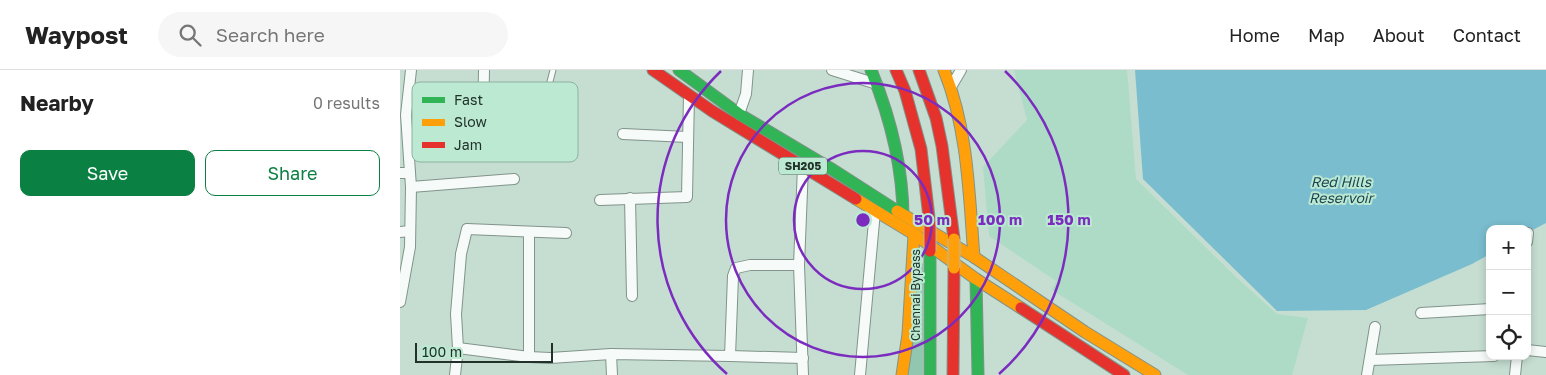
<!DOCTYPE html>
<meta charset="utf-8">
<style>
:root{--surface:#fff;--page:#f6f6f6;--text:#222;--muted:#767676;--line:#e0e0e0;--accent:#0b8043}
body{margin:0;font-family:"Golos Text",sans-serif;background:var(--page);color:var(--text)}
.controls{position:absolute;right:15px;bottom:15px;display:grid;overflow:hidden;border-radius:10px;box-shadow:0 2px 8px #0003}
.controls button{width:45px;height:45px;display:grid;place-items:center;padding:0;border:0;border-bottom:1px solid var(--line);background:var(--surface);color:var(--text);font:25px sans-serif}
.scale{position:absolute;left:15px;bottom:12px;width:138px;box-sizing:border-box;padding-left:5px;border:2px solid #21322a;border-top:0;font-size:14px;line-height:18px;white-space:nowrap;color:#21322a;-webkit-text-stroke:4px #bce9d2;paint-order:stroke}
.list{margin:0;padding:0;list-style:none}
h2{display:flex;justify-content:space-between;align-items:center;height:65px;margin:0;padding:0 20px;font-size:21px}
h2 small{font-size:16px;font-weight:400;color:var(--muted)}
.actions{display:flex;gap:10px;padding:15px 20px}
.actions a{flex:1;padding:11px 0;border:1px solid var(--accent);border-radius:10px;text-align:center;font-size:18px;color:var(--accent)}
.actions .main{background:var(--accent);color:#fff}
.icon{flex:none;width:28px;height:28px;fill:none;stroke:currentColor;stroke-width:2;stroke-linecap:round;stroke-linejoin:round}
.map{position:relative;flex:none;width:1146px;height:305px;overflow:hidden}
header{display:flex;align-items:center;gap:30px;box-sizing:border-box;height:70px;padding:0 25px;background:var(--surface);border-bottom:1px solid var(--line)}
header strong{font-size:24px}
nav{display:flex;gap:28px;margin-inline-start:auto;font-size:18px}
.search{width:350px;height:45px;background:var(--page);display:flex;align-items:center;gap:12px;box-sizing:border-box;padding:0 18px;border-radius:28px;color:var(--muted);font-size:19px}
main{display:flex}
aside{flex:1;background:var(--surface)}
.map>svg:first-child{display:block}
</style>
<header>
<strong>Waypost</strong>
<div class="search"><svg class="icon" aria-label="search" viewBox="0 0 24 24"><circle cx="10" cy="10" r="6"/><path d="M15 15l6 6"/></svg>Search here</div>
<nav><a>Home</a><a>Map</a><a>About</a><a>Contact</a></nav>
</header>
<main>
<aside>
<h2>Nearby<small>0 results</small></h2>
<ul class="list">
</ul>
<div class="actions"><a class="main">Save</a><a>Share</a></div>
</aside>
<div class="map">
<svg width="1146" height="305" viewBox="0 0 1146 305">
<rect width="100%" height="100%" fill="#c6ded2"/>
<path fill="#aedbc5" d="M614,0H727L736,109L836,207L877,244L908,248L892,305H788L652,220L656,211L589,166L583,97L627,50Z"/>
<path fill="#91c7af" d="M523,193V305H508L517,198Z"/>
<path fill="#7abdcf" d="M735,0H1146V153L1127,163V159H1090V184L1072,194L966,240L877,241L743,109Z"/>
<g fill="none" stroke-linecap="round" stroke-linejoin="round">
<g stroke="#81938a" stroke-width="7">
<path id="lane" d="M136,48L144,35L153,0"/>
</g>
<g stroke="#81938a" stroke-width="12">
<g id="street">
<path d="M432,0L477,14"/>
<path d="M551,17L561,0"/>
<path d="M339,44L346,24L348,0"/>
<path d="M83,57L84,0"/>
<path d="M223,64L288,67"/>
<path d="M0,103H10"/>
<path d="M11,117L114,109"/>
<path d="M230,128L232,226"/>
<path d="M200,130L287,127L289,25"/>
<path d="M0,162L10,161"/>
<path d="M1127,172L1128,163"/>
<path d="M399,195L403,305"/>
<path d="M0,232L10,177L11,117L6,45L11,0"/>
<path d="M1021,243L1090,239"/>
<path d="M58,278L129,287L150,288L211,284L330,286L333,206L336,198L350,195H399L403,96"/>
<path d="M1127,280L1146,282"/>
<path d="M211,284L212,305"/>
<path d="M330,286L403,288"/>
<path d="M129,287V162"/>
<path d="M970,290L1094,286"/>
<path d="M55,305L58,278L56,244L61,184L67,159L166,163"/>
<path d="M460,305L475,141"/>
<path d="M967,305L975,257"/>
<path d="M1115,305L1117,286"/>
</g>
</g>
<g stroke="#81938a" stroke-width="13">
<g id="fast">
<path d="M279,0L339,44L430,98L497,141"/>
<path d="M471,0C491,49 504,101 503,154"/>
<path d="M530,181V305"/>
<path d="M576,209L578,305"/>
</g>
</g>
<g stroke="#81938a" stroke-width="13">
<g id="slow">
<path d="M544,0C568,59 569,124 574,187"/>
<path d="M456,129L517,166L576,209L621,238"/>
<path d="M497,141L574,187L685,262L755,305"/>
<path d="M502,305L508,264L514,165"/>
</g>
</g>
<g stroke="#81938a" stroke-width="13">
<g id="jam">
<path d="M253,0L312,41L456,129"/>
<path d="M496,0L505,21L521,79L530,156"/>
<path d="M519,0L536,48L542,76L554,169"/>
<path d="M621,238L724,305"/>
<path d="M553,305L554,198"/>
</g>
</g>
<use href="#lane" stroke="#f6faf8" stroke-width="5"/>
<use href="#street" stroke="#f6faf8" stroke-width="10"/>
<use href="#fast" stroke="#30b455" stroke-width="11"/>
<use href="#slow" stroke="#ff9f0a" stroke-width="11"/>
<use href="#jam" stroke="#e5322d" stroke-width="11"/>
<g stroke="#aebbb5" stroke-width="13" stroke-linecap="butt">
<path id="slow-bridge" d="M554,169V198"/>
</g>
<g stroke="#aebbb5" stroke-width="13" stroke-linecap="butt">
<path id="jam-bridge" d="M530,156V181"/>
</g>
<use href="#slow-bridge" stroke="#ff9f0a" stroke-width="11"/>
<use href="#jam-bridge" stroke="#e5322d" stroke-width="11"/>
</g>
<g fill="none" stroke="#7b2cbf" stroke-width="2.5">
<circle cx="463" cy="150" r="69"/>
<circle cx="463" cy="150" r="137"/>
<path d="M327 304A206 206 0 0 1 321 1M605 1A206 206 0 0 1 599 304"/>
</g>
<g text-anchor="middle" stroke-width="4" stroke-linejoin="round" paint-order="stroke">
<rect fill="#bce9d2" stroke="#50695c" stroke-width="1" x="379" y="87.5" width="48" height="17" rx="4"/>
<g font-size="11" font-weight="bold" fill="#21322a">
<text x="403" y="100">SH205</text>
</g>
<g font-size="12" fill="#21322a" stroke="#bce9d2">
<text transform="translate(516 225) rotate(-90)" y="4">Chennai Bypass</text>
</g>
<g font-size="14" font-style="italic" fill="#1c4350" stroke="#bce9d2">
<text x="941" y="117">Red Hills<tspan x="941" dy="16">Reservoir</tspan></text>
</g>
</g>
<rect x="12" y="12" width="166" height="80" rx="8" fill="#bce9d2" stroke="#8eb2a0" stroke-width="1"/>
<rect x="22" y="27" width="23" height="6" fill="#30b455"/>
<rect x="22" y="49" width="23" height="7" fill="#ff9f0a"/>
<rect x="22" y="72" width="23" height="6" fill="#e5322d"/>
<g font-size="14" fill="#21322a">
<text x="54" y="35">Fast</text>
<text x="54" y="57">Slow</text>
<text x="54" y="80">Jam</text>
</g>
<circle cx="463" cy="150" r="8" fill="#7b2cbf" stroke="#bce9d2" stroke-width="2.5"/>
<g font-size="15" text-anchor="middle" font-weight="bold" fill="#7b2cbf" stroke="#bce9d2" stroke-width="4" stroke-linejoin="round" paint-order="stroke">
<text x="532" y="155">50 m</text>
<text x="600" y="155">100 m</text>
<text x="669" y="155">150 m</text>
</g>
</svg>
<div class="controls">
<button>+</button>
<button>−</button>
<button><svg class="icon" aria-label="locate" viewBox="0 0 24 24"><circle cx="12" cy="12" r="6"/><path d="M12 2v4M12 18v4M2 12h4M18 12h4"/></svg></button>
</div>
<div class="scale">100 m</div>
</div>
</main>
